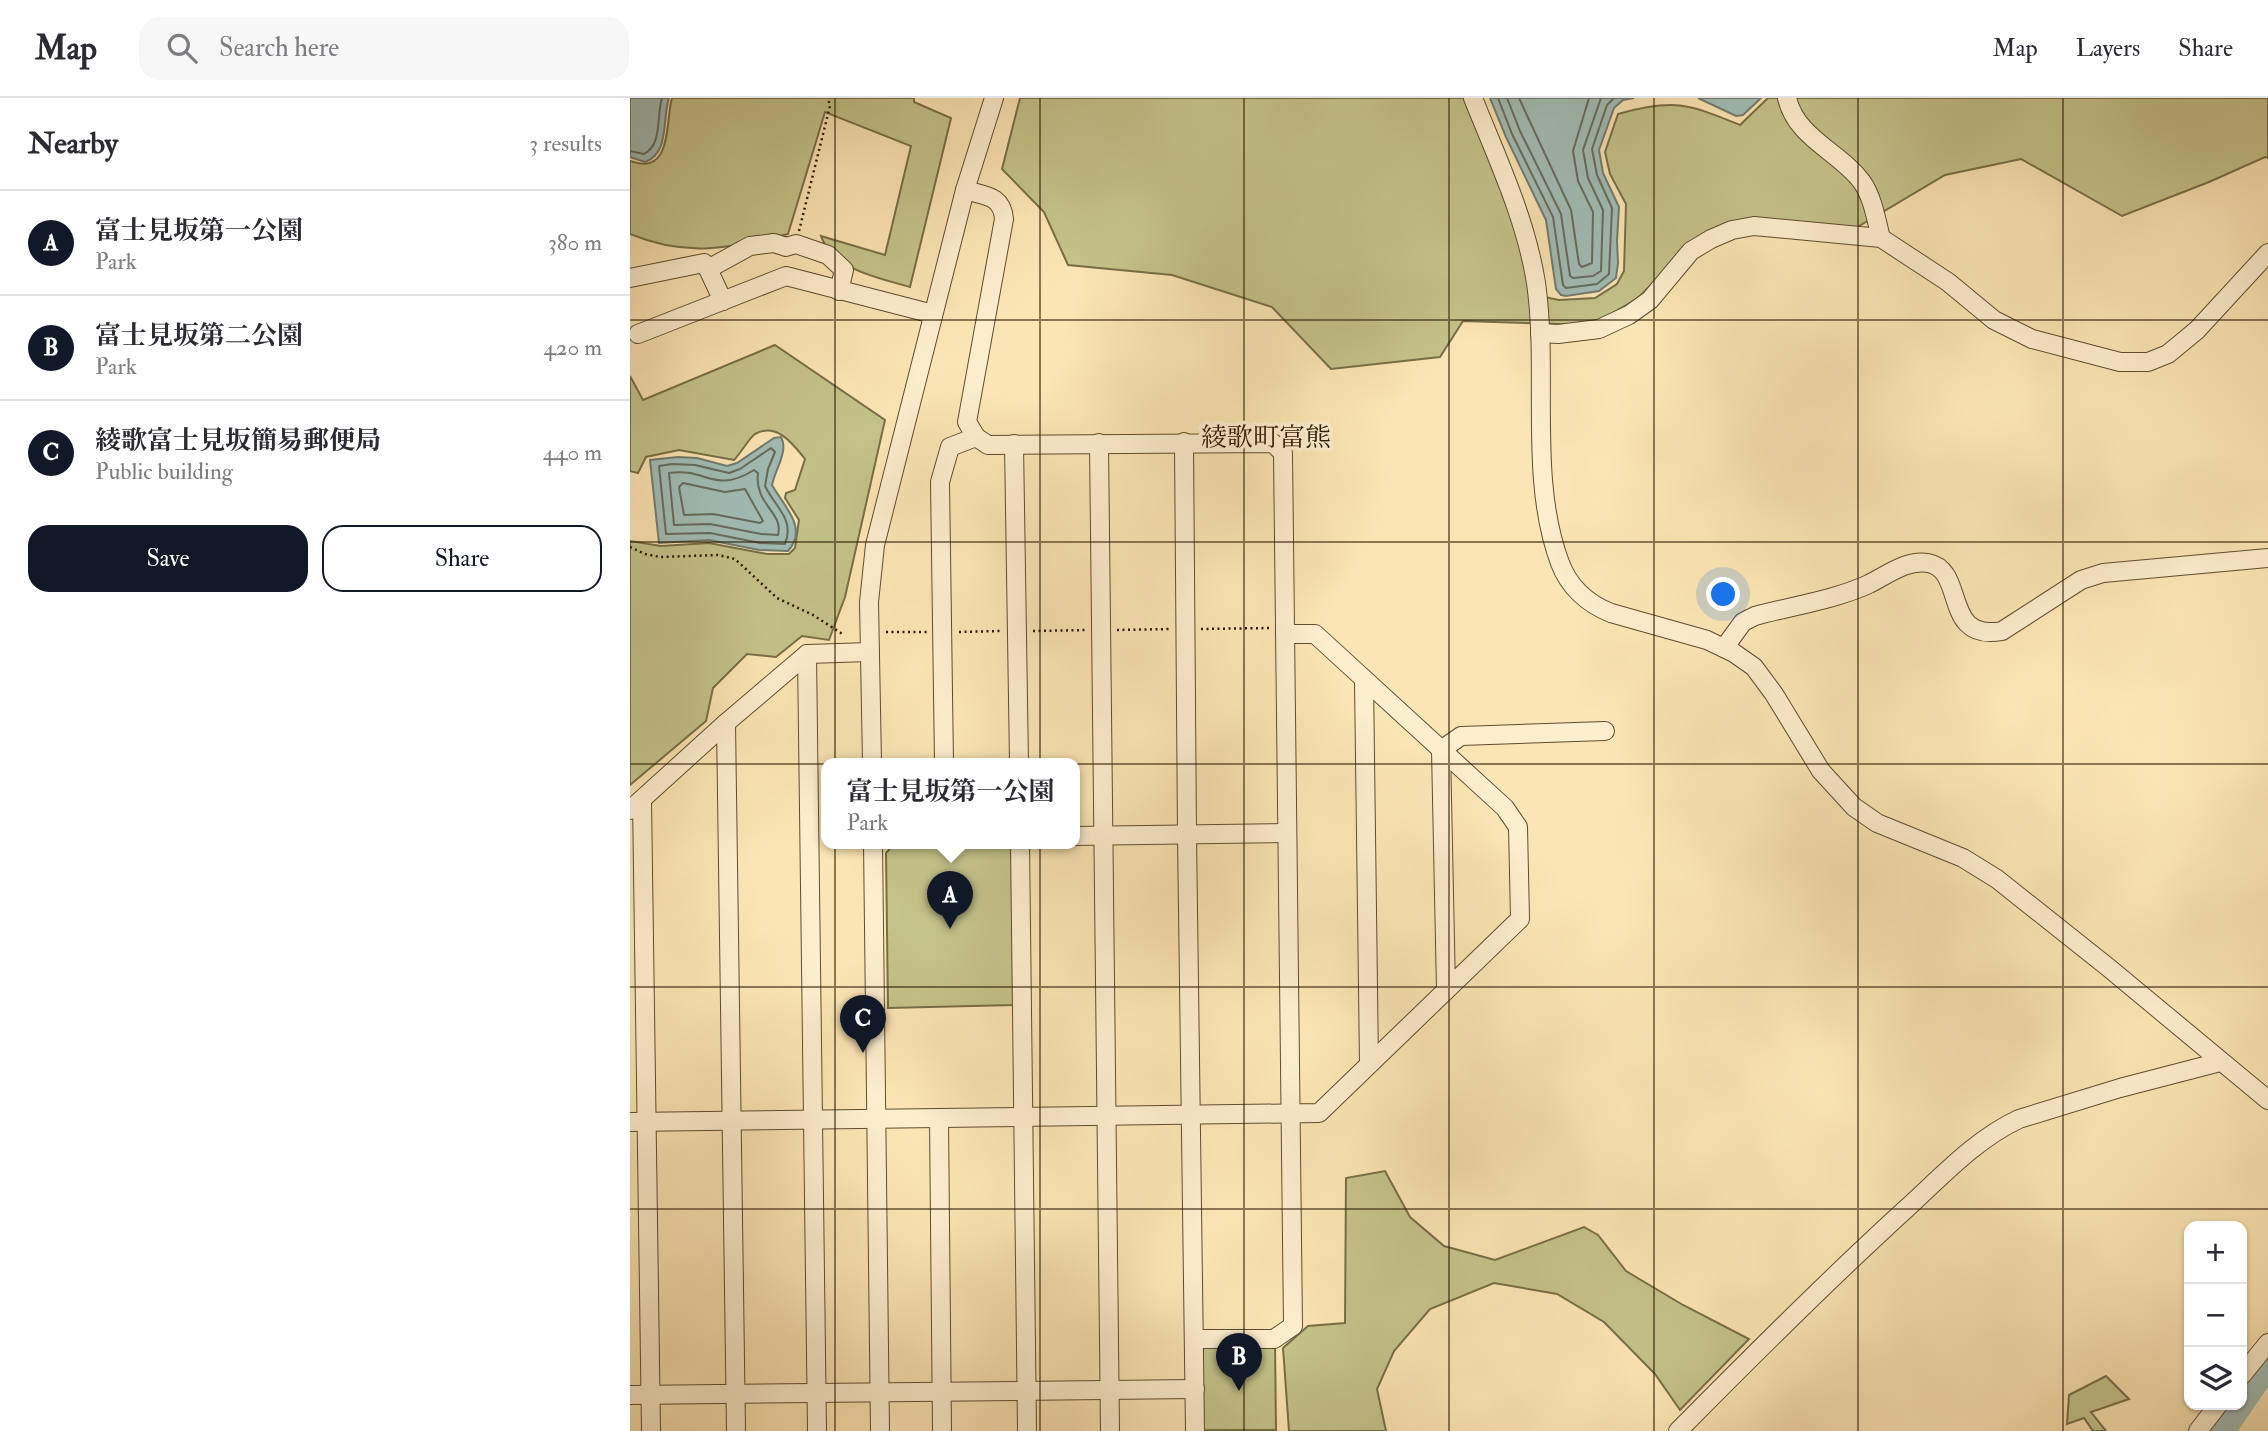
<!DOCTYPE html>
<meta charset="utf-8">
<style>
:root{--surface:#fff;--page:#f7f7f7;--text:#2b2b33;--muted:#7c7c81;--line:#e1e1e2;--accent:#111827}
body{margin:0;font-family:"IM FELL Double Pica","Noto Serif JP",serif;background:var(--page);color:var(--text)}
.controls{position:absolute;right:21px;bottom:21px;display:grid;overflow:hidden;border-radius:14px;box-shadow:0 2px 5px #0004}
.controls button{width:63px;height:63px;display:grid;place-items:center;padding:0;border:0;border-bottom:2px solid var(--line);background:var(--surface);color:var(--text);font:35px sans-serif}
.you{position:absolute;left:1094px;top:497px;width:24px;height:24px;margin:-18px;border:5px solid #fff;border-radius:50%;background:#1a73e8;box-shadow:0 0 0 10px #1a73e833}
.badge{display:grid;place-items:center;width:46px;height:46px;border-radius:50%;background:var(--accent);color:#fff;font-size:23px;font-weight:700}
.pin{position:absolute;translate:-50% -58px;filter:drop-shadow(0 2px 4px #0008)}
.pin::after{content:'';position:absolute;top:37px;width:24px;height:21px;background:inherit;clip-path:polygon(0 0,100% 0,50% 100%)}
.popup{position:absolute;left:191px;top:660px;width:259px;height:91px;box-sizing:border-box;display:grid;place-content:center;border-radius:14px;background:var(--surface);filter:drop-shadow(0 2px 5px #0005);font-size:23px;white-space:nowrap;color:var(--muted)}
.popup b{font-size:26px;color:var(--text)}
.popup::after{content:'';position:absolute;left:50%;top:100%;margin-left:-14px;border:14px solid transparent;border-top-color:var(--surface)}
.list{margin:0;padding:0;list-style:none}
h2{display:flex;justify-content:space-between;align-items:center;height:91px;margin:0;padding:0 28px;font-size:30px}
h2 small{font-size:23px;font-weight:400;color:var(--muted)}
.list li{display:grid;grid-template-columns:46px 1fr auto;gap:21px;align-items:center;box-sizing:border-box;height:105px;padding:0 28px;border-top:2px solid var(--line)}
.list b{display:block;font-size:26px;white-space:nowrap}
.list p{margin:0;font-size:23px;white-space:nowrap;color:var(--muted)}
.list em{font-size:23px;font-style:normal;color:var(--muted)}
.actions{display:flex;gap:14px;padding:21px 28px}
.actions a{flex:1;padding:16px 0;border:2px solid var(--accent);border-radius:21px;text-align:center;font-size:24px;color:var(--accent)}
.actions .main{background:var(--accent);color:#fff}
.icon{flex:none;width:38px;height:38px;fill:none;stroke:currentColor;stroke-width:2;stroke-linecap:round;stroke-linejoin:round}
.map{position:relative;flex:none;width:1638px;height:1333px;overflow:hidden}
header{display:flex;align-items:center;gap:42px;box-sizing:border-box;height:98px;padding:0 35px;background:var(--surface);border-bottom:2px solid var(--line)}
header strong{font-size:33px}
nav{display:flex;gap:38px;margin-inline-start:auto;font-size:24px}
.search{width:490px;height:63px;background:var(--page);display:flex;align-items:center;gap:18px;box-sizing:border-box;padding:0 24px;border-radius:21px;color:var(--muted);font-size:26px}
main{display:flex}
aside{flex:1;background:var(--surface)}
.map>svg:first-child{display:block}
</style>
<header>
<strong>Map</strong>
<div class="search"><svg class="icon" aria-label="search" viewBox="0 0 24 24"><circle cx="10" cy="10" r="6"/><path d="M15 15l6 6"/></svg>Search here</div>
<nav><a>Map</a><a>Layers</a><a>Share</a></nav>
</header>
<main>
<aside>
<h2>Nearby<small>3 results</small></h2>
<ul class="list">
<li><span class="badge">A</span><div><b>富士見坂第一公園</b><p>Park</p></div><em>380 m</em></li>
<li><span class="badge">B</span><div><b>富士見坂第二公園</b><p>Park</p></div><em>420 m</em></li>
<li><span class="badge">C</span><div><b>綾歌富士見坂簡易郵便局</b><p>Public building</p></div><em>440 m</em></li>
</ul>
<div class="actions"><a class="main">Save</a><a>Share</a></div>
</aside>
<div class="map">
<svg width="1638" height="1333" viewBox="0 0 1638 1333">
<rect width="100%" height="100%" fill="#fce5b4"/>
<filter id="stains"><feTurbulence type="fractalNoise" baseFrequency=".00286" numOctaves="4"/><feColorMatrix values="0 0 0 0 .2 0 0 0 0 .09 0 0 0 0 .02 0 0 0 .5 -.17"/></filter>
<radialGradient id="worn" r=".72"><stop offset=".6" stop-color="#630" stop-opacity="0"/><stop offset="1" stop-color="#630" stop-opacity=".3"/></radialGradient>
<g fill="#c4c38a" stroke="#786e47" stroke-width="2">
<path d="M42,0H284V4L321,20L280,189C249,180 203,172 191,138L255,157L281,48L195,14L158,136C100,150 57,160 0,136V63C43,79 35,24 42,0Z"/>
<path d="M390,0H834L869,84L889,139L900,196L929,202L965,200L987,186L994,173L996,106L980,76L975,54L988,16C1044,0 1058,6 1110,27L1138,0H1638V60L1635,59L1579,84L1492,118L1391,61L1315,77L1224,131L1070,138L1007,201L961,227L833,223L810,259L701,271L642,209L542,177L438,167L414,114L372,71Z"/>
<path d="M145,247L255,322L215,499L199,542L172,538L146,559L117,556L83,590L76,623L0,687V443L31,448L79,445L137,456H159L165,450L169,422L155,400L156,395L165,392L175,361C163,346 147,324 125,336C120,339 110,356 104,362L49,352L16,359L8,375L0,373V278L13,302Z"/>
<path d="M370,745H375L382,752L384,907L258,910L256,755L262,748Z"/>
<path d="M755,1073L780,1119L814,1148L865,1162L954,1129L968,1137L996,1173L1053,1207L1119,1241L1050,1312L1025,1276L974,1224L927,1196L864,1185L800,1211L764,1253L747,1291L756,1333H659L653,1250L678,1228L715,1225L716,1080Z"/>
<path d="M645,1245L646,1332H573L571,1253L577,1247Z"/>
<path d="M1476,1278L1499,1301L1461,1314L1476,1333H1463L1454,1320L1437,1326L1439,1297Z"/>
</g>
<g fill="#a1bdb6" stroke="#727b6f" stroke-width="2">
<path d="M0,0H39C32,20 40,55 15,64L0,59Z"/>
<path d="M860,0H1004L993,2L984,10L969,52L973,75L989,109L987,143L988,165L986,180L969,193L936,198L931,197L926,191L916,122L876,39Z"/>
<path d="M1068,0H1131L1113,17L1106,18Z"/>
<path d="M151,339C159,352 145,372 142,387C153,407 179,430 158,453L129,452L79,442L29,445L20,362L48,359L67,360L97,368L107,365L144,340Z"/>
</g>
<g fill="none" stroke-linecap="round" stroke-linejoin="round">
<g stroke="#666b5d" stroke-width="2">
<path d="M868,0L882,36L923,119L933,187L936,190L967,186L979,176L982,110L967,77L962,51L977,7L984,0"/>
<path d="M877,0L890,33L931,116L940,178L943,180L963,178L971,173L973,112L958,80L953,52L971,0"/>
<path d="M889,0L941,112L949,166L952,169L962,165L963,114L948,83L943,53L959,0"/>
<path d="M0,53L14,56C33,46 26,18 32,0"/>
<path d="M141,350L145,354L138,371L135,388C145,409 165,421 155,446L130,445L80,435L36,436L29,368L42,366L65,367L99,375L110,371Z"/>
<path d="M124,372L128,375C124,407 154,414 148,437L131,436L80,426L44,427L39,375C76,369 84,397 124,372Z"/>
<path d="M53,385L95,394L115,391L133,423L130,425L83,416L54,417L49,389Z"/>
</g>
<g stroke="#a1bdb6" stroke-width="26">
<path d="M1612,1304L1638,1266"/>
<path d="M1592,1333L1610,1307"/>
</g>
<g stroke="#604c30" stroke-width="20">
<g id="minor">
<path d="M843,0C867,60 896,121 906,185C919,275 898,380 930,465C939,489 958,506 981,515L1077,542L1104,555L1124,569L1144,596L1191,673L1224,709L1247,725L1333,760L1367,781L1479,870L1638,1002"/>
<path d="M1157,0C1166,40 1210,54 1232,84C1243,100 1246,121 1251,140"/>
<path d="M335,92C355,98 372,97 374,121L337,324L346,339L358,347L643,345L653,355L663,1228L644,1241H564"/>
<path d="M78,171L93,203"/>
<path d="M0,180L74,165L78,171L120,148L144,145L156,149L166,146L198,157L214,172L209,193"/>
<path d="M910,235L928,236L969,231L999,217L1020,202L1061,153L1081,141L1102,132L1124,128L1251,140L1318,184L1364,222L1402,241L1490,264H1518L1538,256L1567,232L1638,155"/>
<path d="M8,236L156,178L303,216"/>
<path d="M554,344L557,737L565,1333"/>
<path d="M469,345L480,1333"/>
<path d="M384,346L389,665"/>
<path d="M1094,550L1113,524L1125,518C1162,508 1204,502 1239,486C1257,477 1277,461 1298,465C1337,472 1311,544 1372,533L1451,482L1473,475L1638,460"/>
<path d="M177,556L187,1333"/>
<path d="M734,582L739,966"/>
<path d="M96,625L106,1333"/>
<path d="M242,665L239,504L245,447L335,92L364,0"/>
<path d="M314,665L310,384L320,349L346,339"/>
<path d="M12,702L21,1333"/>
<path d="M0,712L96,625L177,556L240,554"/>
<path d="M444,738L657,735"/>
<path d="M243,745L250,1333"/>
<path d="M390,745L397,1333"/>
<path d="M816,892L811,652L831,638L975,633"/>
<path d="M309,1020L312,1333"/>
<path d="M0,1024L689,1015L890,821L888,729L875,710L685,536H655"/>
<path d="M1612,1277L1638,1245"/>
<path d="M0,1297L565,1291"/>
<path d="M1048,1333C1123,1257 1198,1182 1277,1110C1312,1078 1346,1041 1389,1021L1490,990L1590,964"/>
<path d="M1568,1333L1588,1307"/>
</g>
</g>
<g stroke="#2c1904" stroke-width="2.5" stroke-dasharray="2 3.5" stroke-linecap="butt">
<path d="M169,133L200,8L198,0"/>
<path d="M0,449L15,456L30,459L88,457L105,461L147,500L183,517L214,537"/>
<path d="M571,531L641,530"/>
<path d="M487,532L540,531"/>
<path d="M403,533L456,532"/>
<path d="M256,534H298"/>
<path d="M329,534L372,533"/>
</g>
<use href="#minor" stroke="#fdeece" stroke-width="18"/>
</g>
<path fill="none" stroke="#2c1904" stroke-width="2" stroke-opacity="0.55" d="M205,0V1333M410,0V1333M614,0V1333M819,0V1333M1024,0V1333M1228,0V1333M1433,0V1333M0,222H1638M0,444H1638M0,666H1638M0,889H1638M0,1111H1638"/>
<g text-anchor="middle" stroke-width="7" stroke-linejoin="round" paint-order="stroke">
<g font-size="26" fill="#2c1904" stroke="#fdeece">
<text x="636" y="348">綾歌町富熊</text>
</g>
</g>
<rect width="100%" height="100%" filter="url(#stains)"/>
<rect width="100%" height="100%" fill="url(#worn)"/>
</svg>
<div class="controls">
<button>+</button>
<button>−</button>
<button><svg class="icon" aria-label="layers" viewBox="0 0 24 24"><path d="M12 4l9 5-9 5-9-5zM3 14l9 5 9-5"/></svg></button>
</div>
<div class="you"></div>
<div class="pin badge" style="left:320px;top:831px">A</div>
<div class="popup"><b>富士見坂第一公園</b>Park</div>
<div class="pin badge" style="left:609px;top:1293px">B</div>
<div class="pin badge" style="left:233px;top:955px">C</div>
</div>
</main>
